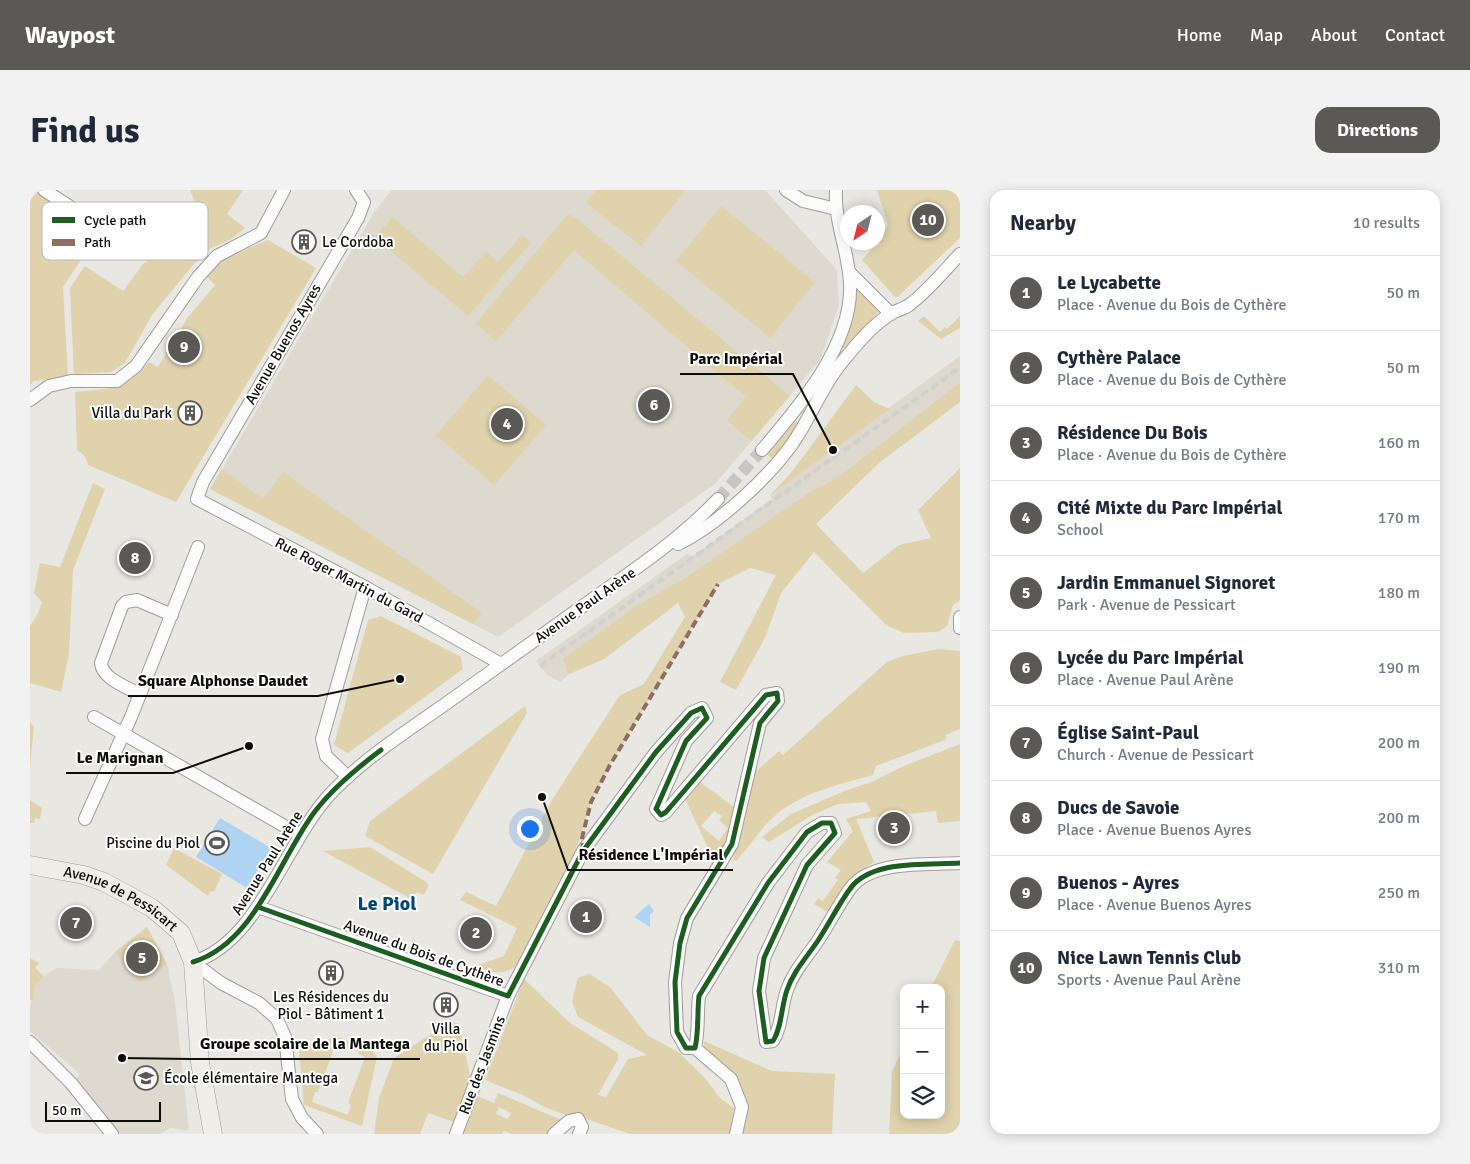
<!DOCTYPE html>
<meta charset="utf-8">
<style>
:root{--surface:#fff;--page:#f2f2f3;--text:#1f2937;--muted:#747a83;--line:#e0e1e3;--accent:#5a5956}
body{margin:0;font-family:Signika,sans-serif;background:var(--page);color:var(--text)}
.controls{position:absolute;right:15px;bottom:15px;display:grid;overflow:hidden;border-radius:10px;box-shadow:0 2px 12px #0003}
.controls button{width:45px;height:45px;display:grid;place-items:center;padding:0;border:0;border-bottom:1px solid var(--line);background:var(--surface);color:var(--text);font:25px sans-serif}
.compass{position:absolute;left:810px;top:15px;width:45px;height:45px;border-radius:50%;background:var(--surface);box-shadow:0 2px 12px #0003;rotate:215deg}
.scale{position:absolute;left:15px;bottom:12px;width:116px;box-sizing:border-box;padding-left:5px;border:2px solid #0e0d0a;border-top:0;font-size:14px;line-height:18px;white-space:nowrap;color:#0e0d0a;-webkit-text-stroke:4px #fff;paint-order:stroke}
.you{position:absolute;left:499px;top:638px;width:18px;height:18px;margin:-12px;border:4px solid #fff;border-radius:50%;background:#1a73e8;box-shadow:0 0 0 8px #1a73e833}
.badge{display:grid;place-items:center;width:32px;height:32px;border-radius:50%;background:var(--accent);color:#fff;font-size:16px;font-weight:700}
.pin{position:absolute;translate:-50% -50%;border:2px solid #fff;box-shadow:0 1px 5px #0006}
.list{margin:0;padding:0;list-style:none}
h2{display:flex;justify-content:space-between;align-items:center;height:65px;margin:0;padding:0 20px;font-size:21px}
h2 small{font-size:16px;font-weight:400;color:var(--muted)}
.list li{display:grid;grid-template-columns:32px 1fr auto;gap:15px;align-items:center;box-sizing:border-box;height:75px;padding:0 20px;border-top:1px solid var(--line)}
.list b{display:block;font-size:19px;white-space:nowrap}
.list p{margin:0;font-size:16px;white-space:nowrap;color:var(--muted)}
.list em{font-size:16px;font-style:normal;color:var(--muted)}
.icon{flex:none;width:28px;height:28px;fill:none;stroke:currentColor;stroke-width:2;stroke-linecap:round;stroke-linejoin:round}
.map{position:relative;flex:none;width:930px;height:944px;overflow:hidden;border-radius:15px}
header{display:flex;align-items:center;gap:30px;box-sizing:border-box;height:70px;padding:0 25px;background:var(--accent);color:#fff}
header strong{font-size:24px}
nav{display:flex;gap:28px;margin-inline-start:auto;font-size:18px}
.intro{display:flex;align-items:center;justify-content:space-between;box-sizing:border-box;height:120px;padding:0 30px}
h1{margin:0;font-size:35px}
.button{padding:12px 22px;border-radius:15px;background:var(--accent);color:#fff;font-size:18px;font-weight:700}
main{display:flex;gap:30px;padding:0 30px}
aside{flex:1;background:var(--surface);border-radius:15px;box-shadow:0 2px 12px #0003}
.map>svg:first-child{display:block}
</style>
<header>
<strong>Waypost</strong>
<nav><a>Home</a><a>Map</a><a>About</a><a>Contact</a></nav>
</header>
<div class="intro"><h1>Find us</h1><a class="button">Directions</a></div>
<main>
<div class="map">
<svg width="930" height="944" viewBox="0 0 930 944">
<rect width="100%" height="100%" fill="#e8e7e2"/>
<g fill="#ddd9ce">
<path d="M362,0H735L807,80L809,115L790,170L686,293L468,447L180,299L345,21Z"/>
<path d="M930,166V192L574,469L539,484L531,492L517,485L512,479L506,471L657,364L663,366L742,309L740,305Z"/>
<path d="M85,762L109,791L137,774L145,812L159,941L141,938L129,944H87L45,890L50,884L0,841V818L5,796L14,786L27,778L69,780Z"/>
</g>
<g fill="#dfd2ad" fill-rule="evenodd">
<path d="M0,0H4L69,42L33,97L38,187L4,191L0,195Z"/>
<path d="M160,0H213L197,24L215,38L200,50L181,58L163,75L122,125L95,173L81,182L44,184L40,98L55,76L93,101L113,74L150,46L152,40L151,28L165,13Z"/>
<path d="M566,0H652L654,2L611,56L556,13Z"/>
<path d="M847,0H930V48L866,108L832,70L848,52L858,35Z"/>
<path d="M691,16L785,92L740,148L646,71Z"/>
<path d="M538,24L546,28L760,206L721,251L697,230L716,207L544,60L466,151L446,133Z"/>
<path d="M363,27L433,87L456,62L468,72L492,45L501,53L438,126L344,47Z"/>
<path d="M238,50L286,78L146,312L58,275L55,266L47,260L45,202C82,198 92,201 119,172L128,177L158,127L185,95L176,86L190,70Z"/>
<path d="M829,98L850,120L816,160L811,156L825,103Z"/>
<path d="M894,126L910,142L915,137L917,139L930,126V138L911,149L888,131Z"/>
<path d="M458,185L516,235L464,295L406,245Z"/>
<path d="M930,192V212L849,273L786,334L833,383L869,355L901,348L888,320L930,278V410L923,415L917,436L908,442L874,443L856,435L784,362L751,403L735,448L706,500L690,492L746,385L720,378L688,394L580,575L561,612L544,666L485,777C470,786 461,782 445,776L474,766L487,738L430,710L436,702L466,716L522,610L590,505L614,494L655,427L648,413L574,469L539,484L533,469L605,417L655,388L779,303L808,287Z"/>
<path d="M826,195L844,212L860,219L740,305L761,283Z"/>
<path d="M764,230L769,234L743,270L736,263Z"/>
<path d="M192,279L233,309L253,282L452,423L443,434L180,299Z"/>
<path d="M63,293L75,299L43,380L39,464L31,502L0,493V436L7,426L12,412L4,403L10,373L30,377Z"/>
<path d="M351,426L431,467L433,479L318,563L304,555L338,430Z"/>
<path d="M908,459L930,461V539L915,545L917,549L846,576L843,585C811,594 773,602 747,624C731,637 721,655 707,670L703,671L724,583L749,561L753,565L857,472L873,466Z"/>
<path d="M495,516L497,523L403,684L335,646L340,631Z"/>
<path d="M0,532L4,537L0,576Z"/>
<path d="M930,554V631L908,633L906,621L826,629L844,672L821,687L801,724L784,714L788,708L793,711L808,690L805,688L811,680L797,672L823,641L816,629L841,621L836,612L808,614L782,625L739,652L732,647L761,624L817,600L839,593L874,576Z"/>
<path d="M670,592L704,617L699,653L690,670L680,662L655,609ZM684,621L692,626L689,630L698,638L689,651L671,636Z"/>
<path d="M0,610L12,618L10,629L5,628L4,633H0Z"/>
<path d="M340,657L399,694L394,705L387,702L383,710L293,661Z"/>
<path d="M144,658L192,684L184,702L181,701L178,706L136,675Z"/>
<path d="M117,737L137,774L109,792L85,762Z"/>
<path d="M925,750L930,751V944H859L862,881L874,856V925H911V798H901Z"/>
<path d="M0,768L9,773L5,778L14,786L5,796L3,810H0Z"/>
<path d="M559,784L580,797L617,845L648,862L674,887L691,909L704,918L699,944H600L548,926L536,925L514,917L495,906L455,890L494,789L540,833L588,863V869L568,905L576,907L598,869L617,865L548,827L542,811L548,788Z"/>
<path d="M419,830L429,834L441,891L424,932L398,923L390,944H344L349,908L364,868L401,844L414,847Z"/>
<path d="M308,847L341,860L347,867L332,936L274,915L268,850H276L291,859L299,849ZM305,856L328,861V864L335,867L318,913L321,915L318,925L282,912L285,902H288Z"/>
<path d="M674,851L742,881L805,884L802,944H707L712,904L674,875Z"/>
<path d="M468,903L534,931L520,944H482L474,941L472,944H432L447,906L464,913ZM469,917L481,923L478,929L466,924Z"/>
</g>
<g fill="#afd4f3">
<path d="M190,628L241,658L217,698L166,667Z"/>
<path d="M619,714L624,721L620,725V737L604,727Z"/>
</g>
<g fill="none" stroke-linecap="round" stroke-linejoin="round">
<path stroke="#c7c6c2" stroke-width="12" stroke-dasharray="12 6" stroke-linecap="butt" d="M688,309L732,260"/>
<g stroke="#9e9d9a" stroke-width="14">
<g id="street">
<path d="M14,0L87,47"/>
<path d="M326,0L334,12L328,28L173,292L167,309L335,397L471,474"/>
<path d="M756,0L773,11L806,19"/>
<path d="M819,82L861,124"/>
<path d="M0,210L19,196L41,191H87L106,176L168,87L187,66L231,43L254,0"/>
<path d="M732,260C769,217 823,154 820,94C819,62 804,32 806,0"/>
<path d="M648,354C689,334 747,281 770,242C786,215 797,188 818,165C830,150 845,133 862,123C867,120 874,119 879,115C897,102 914,81 930,64"/>
<path d="M930,427V438"/>
<path d="M110,505C98,497 72,489 71,473L92,416L96,412L107,410L142,425"/>
<path d="M64,527L270,645"/>
<path d="M318,587L296,566L292,549L335,397"/>
<path d="M55,629L101,527L168,357"/>
<path d="M228,717L478,806L553,661L626,562L661,523L672,518L677,528L656,551L626,619L631,625L636,622L736,505L747,503L748,511L730,533L702,654L657,728L650,753L645,792L647,842L656,858H665C669,841 667,824 669,806L738,693L761,663L777,642L792,633H801L805,643L777,675L734,768L729,801L736,852L743,851C752,837 751,817 757,800C764,780 778,766 789,749C799,734 813,706 824,694C848,670 898,675 930,673"/>
<path d="M163,772C231,752 256,646 306,598C338,566 377,541 414,515C467,477 520,439 574,401C614,373 654,345 688,309"/>
<path d="M163,772L191,793L229,813L247,829L255,847L262,909L272,928L287,944"/>
<path d="M0,852L41,893L82,944"/>
<path d="M665,858L701,889L712,917L706,944"/>
<path d="M426,944L478,806"/>
<path d="M524,944L539,931L548,929L552,937L549,944"/>
</g>
</g>
<g stroke="#9e9d9a" stroke-width="19">
<g id="secondary">
<path id="s1" d="M0,675L54,685L74,692L122,718L151,743L163,772L170,873L183,944"/>
</g>
</g>
<use href="#street" stroke="#fcfbfb" stroke-width="12"/>
<use href="#secondary" stroke="#efede8" stroke-width="18"/>
<path stroke="#d0d0ce" stroke-width="4" stroke-dasharray="8 4" stroke-linecap="butt" d="M510,476L930,178"/>
<path stroke="#8d6e63" stroke-width="4" stroke-dasharray="8 4" stroke-linecap="butt" d="M553,661L552,648L561,612L580,575L688,394"/>
<g stroke="#fff" stroke-width="8">
<g id="cycleway">
<path d="M228,717L478,806L553,661L626,562L661,523L672,518L677,528L656,551L626,619L631,625L636,622L736,505L747,503L748,511L730,533L702,654L657,728L650,753L645,792L647,842L656,858H665C669,841 667,824 669,806L738,693L761,663L777,642L792,633H801L805,643L777,675L734,768L729,801L736,852L743,851C752,837 751,817 757,800C764,780 778,766 789,749C799,734 813,706 824,694C848,670 898,675 930,673"/>
<path d="M163,772C226,753 249,668 286,620C304,597 327,578 351,560"/>
</g>
</g>
<use href="#cycleway" stroke="#1b5e20" stroke-width="5"/>
</g>
<defs>
<g id="building-ring" transform="scale(1.25)"><circle r="9.5" fill="#fff" stroke="#5a5956" stroke-width="1.5"/><path d="M-4-6H4V6H1V3H-1V6H-4ZM-2.5-4.3h1.7v1.8h-1.7ZM.8-4.3h1.7v1.8H.8ZM-2.5-1h1.7V.8h-1.7ZM.8-1h1.7V.8H.8Z" fill="#5a5956"/></g>
<g id="stadium-ring" transform="scale(1.25)"><circle r="9.5" fill="#fff" stroke="#5a5956" stroke-width="1.5"/><path d="M0-5a6.5 5 0 1 0 0 10a6.5 5 0 1 0 0-10ZM-3.5-1.8h7v3.6h-7Z" fill="#5a5956"/></g>
<g id="school-ring" transform="scale(1.25)"><circle r="9.5" fill="#fff" stroke="#5a5956" stroke-width="1.5"/><path d="M0-5L7-2L0 1L-7-2ZM-4 1L0 2.5L4 1V4Q0 6-4 4Z" fill="#5a5956"/></g>
</defs>
<g fill-rule="evenodd">
<use href="#building-ring" x="274" y="52"/>
<use href="#building-ring" x="160" y="223"/>
<use href="#stadium-ring" x="187" y="653"/>
<use href="#building-ring" x="301" y="783"/>
<use href="#building-ring" x="416" y="815"/>
<use href="#school-ring" x="116" y="888"/>
</g>
<g text-anchor="middle" stroke-width="4" stroke-linejoin="round" paint-order="stroke">
<g font-size="15" fill="#0e0d0a" stroke="#fff" text-anchor="start">
<text x="292" y="57">Le Cordoba</text>
<text x="142" y="228" text-anchor="end">Villa du Park</text>
<text x="170" y="658" text-anchor="end">Piscine du Piol</text>
<text x="301" y="812" text-anchor="middle">Les Résidences du<tspan x="301" dy="17">Piol - Bâtiment 1</tspan></text>
<text x="416" y="844" text-anchor="middle">Villa<tspan x="416" dy="17">du Piol</tspan></text>
<text x="134" y="893">École élémentaire Mantega</text>
</g>
<g font-size="15" fill="#0e0d0a" stroke="#fff">
<text transform="translate(253 154) rotate(-60)" y="5">Avenue Buenos Ayres</text>
<text transform="translate(319 390) rotate(28)" y="5">Rue Roger Martin du Gard</text>
<text transform="translate(555 415) rotate(-35)" y="5">Avenue Paul Arène</text>
<text transform="translate(237 673) rotate(-58)" y="5">Avenue Paul Arène</text>
<text dy="5" stroke="none"><textPath href="#s1" startOffset="98">Avenue de Pessicart</textPath></text>
<text transform="translate(394 763) rotate(20)" y="5">Avenue du Bois de Cythère</text>
<text transform="translate(452 875) rotate(-69)" y="5">Rue des Jasmins</text>
</g>
<g font-size="20" font-weight="bold" fill="#004977" stroke="#fff">
<text x="357" y="720">Le Piol</text>
</g>
</g>
<rect x="12" y="12" width="166" height="58" rx="8" fill="#fff" stroke="#b7b6b6" stroke-width="1"/>
<rect x="22" y="27" width="23" height="6" fill="#1b5e20"/>
<rect x="22" y="49" width="23" height="7" fill="#8d6e63"/>
<g font-size="14" fill="#0e0d0a">
<text x="54" y="35">Cycle path</text>
<text x="54" y="57">Path</text>
</g>
<path fill="none" stroke="#0e0d0a" stroke-width="2" d="M803 260L763 184H650M370 489L288 506H98M219 556L143 583H36M512 607L538 680H703M92 868L160 869H390"/>
<g fill="#0e0d0a" stroke="#fff" stroke-width="2">
<circle cx="803" cy="260" r="5"/>
<circle cx="370" cy="489" r="5"/>
<circle cx="219" cy="556" r="5"/>
<circle cx="512" cy="607" r="5"/>
<circle cx="92" cy="868" r="5"/>
</g>
<g font-size="16" text-anchor="middle" font-weight="bold" fill="#0e0d0a" stroke="#fff" stroke-width="4" stroke-linejoin="round" paint-order="stroke">
<text x="706" y="174">Parc Impérial</text>
<text x="193" y="496">Square Alphonse Daudet</text>
<text x="90" y="573">Le Marignan</text>
<text x="621" y="670">Résidence L'Impérial</text>
<text x="275" y="859">Groupe scolaire de la Mantega</text>
</g>
</svg>
<div class="controls">
<button>+</button>
<button>−</button>
<button><svg class="icon" aria-label="layers" viewBox="0 0 24 24"><path d="M12 4l9 5-9 5-9-5zM3 14l9 5 9-5"/></svg></button>
</div>
<svg class="compass" viewBox="-18 -18 36 36"><path d="M0-13l5 13h-10z" fill="#e53935"/><path d="M0 13l5-13h-10z" fill="#747a83"/></svg>
<div class="scale">50 m</div>
<div class="you"></div>
<div class="pin badge" style="left:556px;top:727px">1</div>
<div class="pin badge" style="left:446px;top:743px">2</div>
<div class="pin badge" style="left:864px;top:638px">3</div>
<div class="pin badge" style="left:477px;top:234px">4</div>
<div class="pin badge" style="left:112px;top:768px">5</div>
<div class="pin badge" style="left:624px;top:215px">6</div>
<div class="pin badge" style="left:46px;top:733px">7</div>
<div class="pin badge" style="left:105px;top:368px">8</div>
<div class="pin badge" style="left:154px;top:157px">9</div>
<div class="pin badge" style="left:898px;top:30px">10</div>
</div>
<aside>
<h2>Nearby<small>10 results</small></h2>
<ul class="list">
<li><span class="badge">1</span><div><b>Le Lycabette</b><p>Place · Avenue du Bois de Cythère</p></div><em>50 m</em></li>
<li><span class="badge">2</span><div><b>Cythère Palace</b><p>Place · Avenue du Bois de Cythère</p></div><em>50 m</em></li>
<li><span class="badge">3</span><div><b>Résidence Du Bois</b><p>Place · Avenue du Bois de Cythère</p></div><em>160 m</em></li>
<li><span class="badge">4</span><div><b>Cité Mixte du Parc Impérial</b><p>School</p></div><em>170 m</em></li>
<li><span class="badge">5</span><div><b>Jardin Emmanuel Signoret</b><p>Park · Avenue de Pessicart</p></div><em>180 m</em></li>
<li><span class="badge">6</span><div><b>Lycée du Parc Impérial</b><p>Place · Avenue Paul Arène</p></div><em>190 m</em></li>
<li><span class="badge">7</span><div><b>Église Saint-Paul</b><p>Church · Avenue de Pessicart</p></div><em>200 m</em></li>
<li><span class="badge">8</span><div><b>Ducs de Savoie</b><p>Place · Avenue Buenos Ayres</p></div><em>200 m</em></li>
<li><span class="badge">9</span><div><b>Buenos - Ayres</b><p>Place · Avenue Buenos Ayres</p></div><em>250 m</em></li>
<li><span class="badge">10</span><div><b>Nice Lawn Tennis Club</b><p>Sports · Avenue Paul Arène</p></div><em>310 m</em></li>
</ul>
</aside>
</main>
